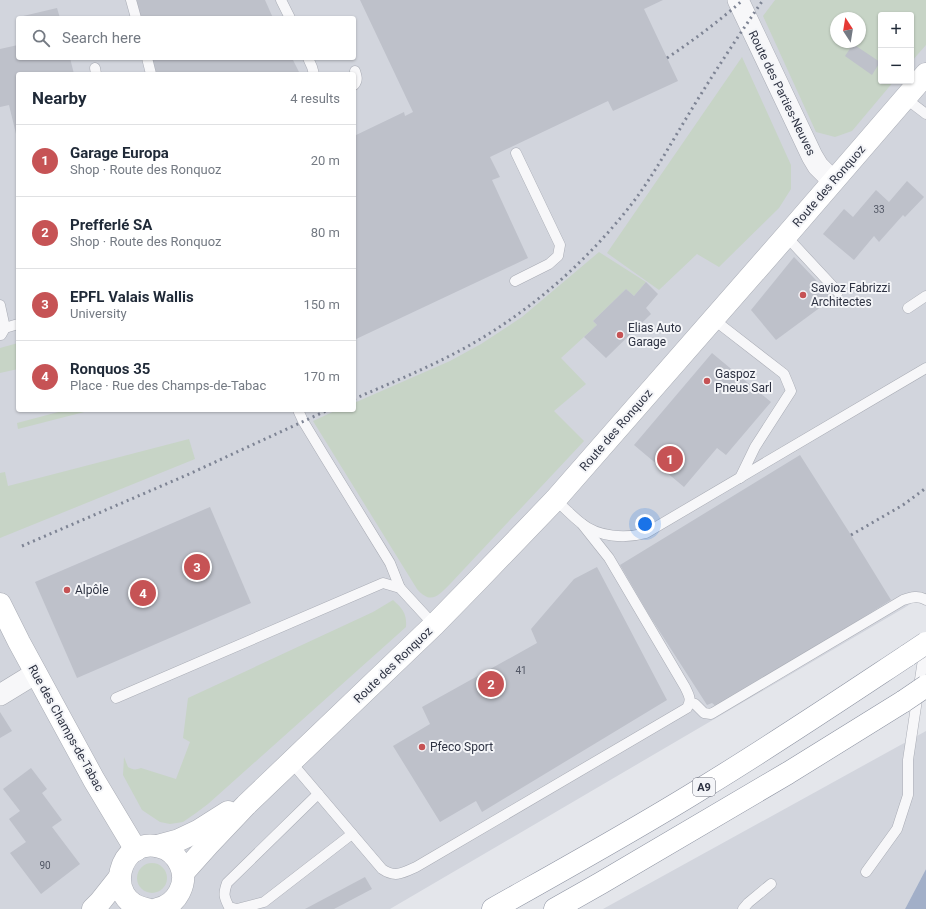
<!DOCTYPE html>
<meta charset="utf-8">
<style>
:root{--surface:#fff;--page:#f2f2f3;--text:#1f2937;--muted:#747a83;--line:#e0e1e3;--accent:#c65355}
body{margin:0;font-family:Roboto,sans-serif;background:var(--page);color:var(--text)}
.controls{position:absolute;right:12px;top:12px;display:grid;overflow:hidden;border-radius:4px;box-shadow:0 1px 3px #0004}
.controls button{width:36px;height:36px;display:grid;place-items:center;padding:0;border:0;border-bottom:1px solid var(--line);background:var(--surface);color:var(--text);font:20px sans-serif}
.compass{position:absolute;left:830px;top:12px;width:36px;height:36px;border-radius:50%;background:var(--surface);box-shadow:0 1px 3px #0004;rotate:348deg}
.you{position:absolute;left:645px;top:524px;width:14px;height:14px;margin:-10px;border:3px solid #fff;border-radius:50%;background:#1a73e8;box-shadow:0 0 0 6px #1a73e833}
.badge{display:grid;place-items:center;width:26px;height:26px;border-radius:50%;background:var(--accent);color:#fff;font-size:13px;font-weight:700}
.pin{position:absolute;translate:-50% -50%;border:2px solid #fff;box-shadow:0 1px 4px #0006}
.list{margin:0;padding:0;list-style:none}
h2{display:flex;justify-content:space-between;align-items:center;height:52px;margin:0;padding:0 16px;font-size:17px}
h2 small{font-size:13px;font-weight:400;color:var(--muted)}
.list li{display:grid;grid-template-columns:26px 1fr auto;gap:12px;align-items:center;box-sizing:border-box;height:72px;padding:0 16px;border-top:1px solid var(--line)}
.list b{display:block;font-size:15px;white-space:nowrap}
.list p{margin:0;font-size:13px;white-space:nowrap;color:var(--muted)}
.list em{font-size:13px;font-style:normal;color:var(--muted)}
.icon{flex:none;width:22px;height:22px;fill:none;stroke:currentColor;stroke-width:2;stroke-linecap:round;stroke-linejoin:round}
.map{position:relative;flex:none;width:926px;height:909px;overflow:hidden}
.search{position:absolute;background:var(--surface);box-shadow:0 1px 3px #0004;left:16px;top:16px;width:340px;height:44px;display:flex;align-items:center;gap:10px;box-sizing:border-box;padding:0 14px;border-radius:4px;color:var(--muted);font-size:15px}
.panel{position:absolute;background:var(--surface);box-shadow:0 1px 3px #0004;left:16px;top:72px;width:340px;height:340px;border-radius:4px}
.map>svg:first-child{display:block}
</style>
<div class="map">
<svg width="926" height="909" viewBox="0 0 926 909">
<rect width="100%" height="100%" fill="#e4e6eb"/>
<g fill="#d2d5dd" fill-rule="evenodd">
<path d="M0,0H926V594L904,608L390,909H0ZM881,15H911V81H881ZM18,18H354V58H18ZM836,18H860V42H836ZM18,74H354V410H18Z"/>
<path d="M926,731V869L905,909H603Z"/>
</g>
<g fill="#c7d4c6" fill-rule="evenodd">
<path d="M775,0H926V45L911,62V15H881V81H894L852,131L835,137L816,132L763,16ZM836,18H860V42H836Z"/>
<path d="M742,57L791,165V189L779,208L719,267L697,254L659,290L607,253Z"/>
<path d="M599,252L646,282L634,296L626,289L593,321L597,325L561,358L586,384L554,411L584,441L450,584C438,596 431,605 417,589L313,421L337,410H354V403L450,361L481,344L522,317Z"/>
<path d="M18,343V369L0,373V348Z"/>
<path d="M66,410H92L18,429L17,423Z"/>
<path d="M189,439L195,459L0,538V473L5,472L8,486Z"/>
<path d="M393,600C403,609 407,614 406,627L208,804L196,813L183,822L170,824L160,822L142,810L123,775L124,757L128,767C133,770 136,770 141,768L176,779L190,742L183,738L188,698L373,612Z"/>
<circle cx="152" cy="878" r="15"/>
</g>
<path fill="#a2afc8" d="M926,869V909H905Z"/>
<g fill="#bec1ca">
<path d="M131,0H265L273,18H136Z"/>
<path d="M360,0H663L644,9L678,81L613,111L608,101L490,157L500,177L492,180L528,258L354,340V136L404,112L405,116L413,112Z"/>
<path d="M57,8L60,18H20L19,17Z"/>
<path d="M853,44L880,62L872,75L845,56Z"/>
<path d="M18,45V58H70L74,74H18L17,138L9,105L0,107V49Z"/>
<path d="M146,58H292L300,74H151Z"/>
<path d="M907,181L924,197L905,217L903,215L879,242L874,236L854,260L823,234L844,209L853,217L876,190L889,202Z"/>
<path d="M794,257L833,298L776,340L751,310Z"/>
<path d="M646,282L658,294L646,308L651,314L606,358L584,337L597,325L593,321L626,289L634,296Z"/>
<path d="M712,353L771,402L726,455L717,448L684,487L634,445Z"/>
<path d="M800,455L851,535L891,600L718,708L712,703L707,705L649,615L620,565Z"/>
<path d="M210,507L251,603L77,678L35,582Z"/>
<path d="M597,567L667,700L482,812L476,801L440,822L393,746L430,724L422,707L537,643L531,629L574,579Z"/>
<path d="M0,712L12,731L0,738Z"/>
<path d="M31,768L47,789L42,793L62,820L52,827L80,864L41,894L10,853L26,842L9,819L20,811L3,789Z"/>
<path d="M365,877L372,889L334,909H305Z"/>
</g>
<g fill="none" stroke-linecap="round" stroke-linejoin="round">
<g stroke="#a9acb5" stroke-width="11">
<g id="lane">
<path d="M131,0L136,18"/>
<path d="M281,0L290,18"/>
<path d="M147,58L151,74"/>
<path d="M308,58L312,67L314,74"/>
<path d="M95,68L96,74"/>
<path d="M354,85C358,80 357,77 355,71"/>
<path d="M905,98L926,114"/>
<path d="M786,236L838,292"/>
<path d="M515,281L549,264L558,256L560,245L516,153"/>
<path d="M0,305L5,328L1,335H0"/>
<path d="M908,308L926,296"/>
<path d="M713,319L784,374L789,386L791,391L755,447L740,478"/>
<path d="M5,328L18,324"/>
<path d="M298,410L303,421L323,454L390,563L400,588"/>
<path d="M555,500C564,507 572,516 581,523C598,537 625,539 646,533L926,368"/>
<path d="M116,698L383,583L400,588L434,625"/>
<path d="M690,703L695,704L704,713L711,714L903,600C911,597 919,595 926,600"/>
<path d="M291,762L382,869C395,878 403,873 416,867L687,708C692,700 689,695 685,687L609,558L582,524"/>
<path d="M318,794L227,883C223,894 224,897 229,907L237,909L264,902L352,834"/>
<path d="M866,872L897,829L908,795V760L925,646"/>
<path d="M743,909L748,903L771,884"/>
</g>
</g>
<g stroke="#a9acb5" stroke-width="22">
<g id="street">
<path d="M738,0L812,156L818,166L833,181"/>
<path d="M0,695L36,673"/>
</g>
</g>
<g stroke="#a9acb5" stroke-width="23">
<g id="secondary">
<path d="M0,604L19,642L94,780L136,850"/>
<path d="M157,846L179,840L198,831L228,812"/>
<path d="M183,873L209,844L246,805L434,625L478,580L555,500L786,236L926,74"/>
<path d="M93,909L100,902L119,878"/>
<path d="M147,909C102,902 118,835 160,847C169,849 176,856 180,864C189,883 177,905 157,909"/>
</g>
</g>
<g stroke="#8c92a1" stroke-width="23">
<g id="highway">
<path d="M493,909C564,869 635,830 704,787C773,745 840,700 908,655"/>
<path d="M555,909L601,883L788,773L904,701"/>
</g>
</g>
<use href="#lane" stroke="#f7f7f9" stroke-width="10"/>
<use href="#street" stroke="#f7f7f9" stroke-width="21"/>
<use href="#secondary" stroke="#fff" stroke-width="22"/>
<use href="#highway" stroke="#fff" stroke-width="22"/>
<g stroke="#7e8494" stroke-width="3" stroke-dasharray="2 4" stroke-linecap="butt">
<path d="M667,58C694,40 719,21 743,0"/>
<path d="M354,399C395,381 438,364 477,341C538,305 591,257 634,201C654,174 670,145 687,117C711,77 737,38 763,0"/>
<path d="M851,535L903,505L926,488"/>
<path d="M22,546L187,475L328,410"/>
</g>
<g stroke="#8c92a1" stroke-width="23" stroke-linecap="butt">
<g id="highway-bridge">
<path d="M908,655L926,643"/>
<path d="M904,701L926,686"/>
</g>
</g>
<use href="#highway-bridge" stroke="#fff" stroke-width="22"/>
</g>
<g fill="#c65355" stroke="#f4f5f8" stroke-width="1.5">
<circle cx="803" cy="295" r="4"/>
<circle cx="620" cy="335" r="4"/>
<circle cx="707" cy="381" r="4"/>
<circle cx="67" cy="590" r="4"/>
<circle cx="422" cy="747" r="4"/>
</g>
<g text-anchor="middle" stroke-width="4" stroke-linejoin="round" paint-order="stroke">
<g font-size="10" fill="#515664">
<text x="879" y="213">33</text>
<text x="521" y="674">41</text>
<text x="45" y="869">90</text>
</g>
<rect fill="#f4f5f8" stroke="#696c79" stroke-width="1" x="693" y="778" width="22" height="18" rx="3"/>
<g font-size="11" font-weight="bold" fill="#2d3242">
<text x="704" y="791">A9</text>
</g>
<g font-size="12" fill="#2d3242" stroke="#f4f5f8">
<text transform="translate(782 93) rotate(64)" y="4">Route des Parties-Neuves</text>
<text transform="translate(829 186) rotate(-49)" y="4">Route des Ronquoz</text>
<text transform="translate(616 430) rotate(-49)" y="4">Route des Ronquoz</text>
<text transform="translate(393 665) rotate(-44)" y="4">Route des Ronquoz</text>
<text transform="translate(66 728) rotate(61)" y="4">Rue des Champs-de-Tabac</text>
</g>
<g font-size="12" fill="#2d3242" stroke="#f4f5f8" text-anchor="start">
<text x="811" y="292">Savioz Fabrizzi<tspan x="811" dy="14">Architectes</tspan></text>
<text x="628" y="332">Elias Auto<tspan x="628" dy="14">Garage</tspan></text>
<text x="715" y="378">Gaspoz<tspan x="715" dy="14">Pneus Sarl</tspan></text>
<text x="75" y="594">Alpôle</text>
<text x="430" y="751">Pfeco Sport</text>
</g>
</g>
</svg>
<div class="controls">
<button>+</button>
<button>−</button>
</div>
<svg class="compass" viewBox="-18 -18 36 36"><path d="M0-13l5 13h-10z" fill="#e53935"/><path d="M0 13l5-13h-10z" fill="#747a83"/></svg>
<div class="you"></div>
<div class="pin badge" style="left:670px;top:459px">1</div>
<div class="pin badge" style="left:491px;top:684px">2</div>
<div class="pin badge" style="left:197px;top:567px">3</div>
<div class="pin badge" style="left:143px;top:593px">4</div>
<div class="search"><svg class="icon" aria-label="search" viewBox="0 0 24 24"><circle cx="10" cy="10" r="6"/><path d="M15 15l6 6"/></svg>Search here</div>
<section class="panel">
<h2>Nearby<small>4 results</small></h2>
<ul class="list">
<li><span class="badge">1</span><div><b>Garage Europa</b><p>Shop · Route des Ronquoz</p></div><em>20 m</em></li>
<li><span class="badge">2</span><div><b>Prefferlé SA</b><p>Shop · Route des Ronquoz</p></div><em>80 m</em></li>
<li><span class="badge">3</span><div><b>EPFL Valais Wallis</b><p>University</p></div><em>150 m</em></li>
<li><span class="badge">4</span><div><b>Ronquos 35</b><p>Place · Rue des Champs-de-Tabac</p></div><em>170 m</em></li>
</ul>
</section>
</div>
